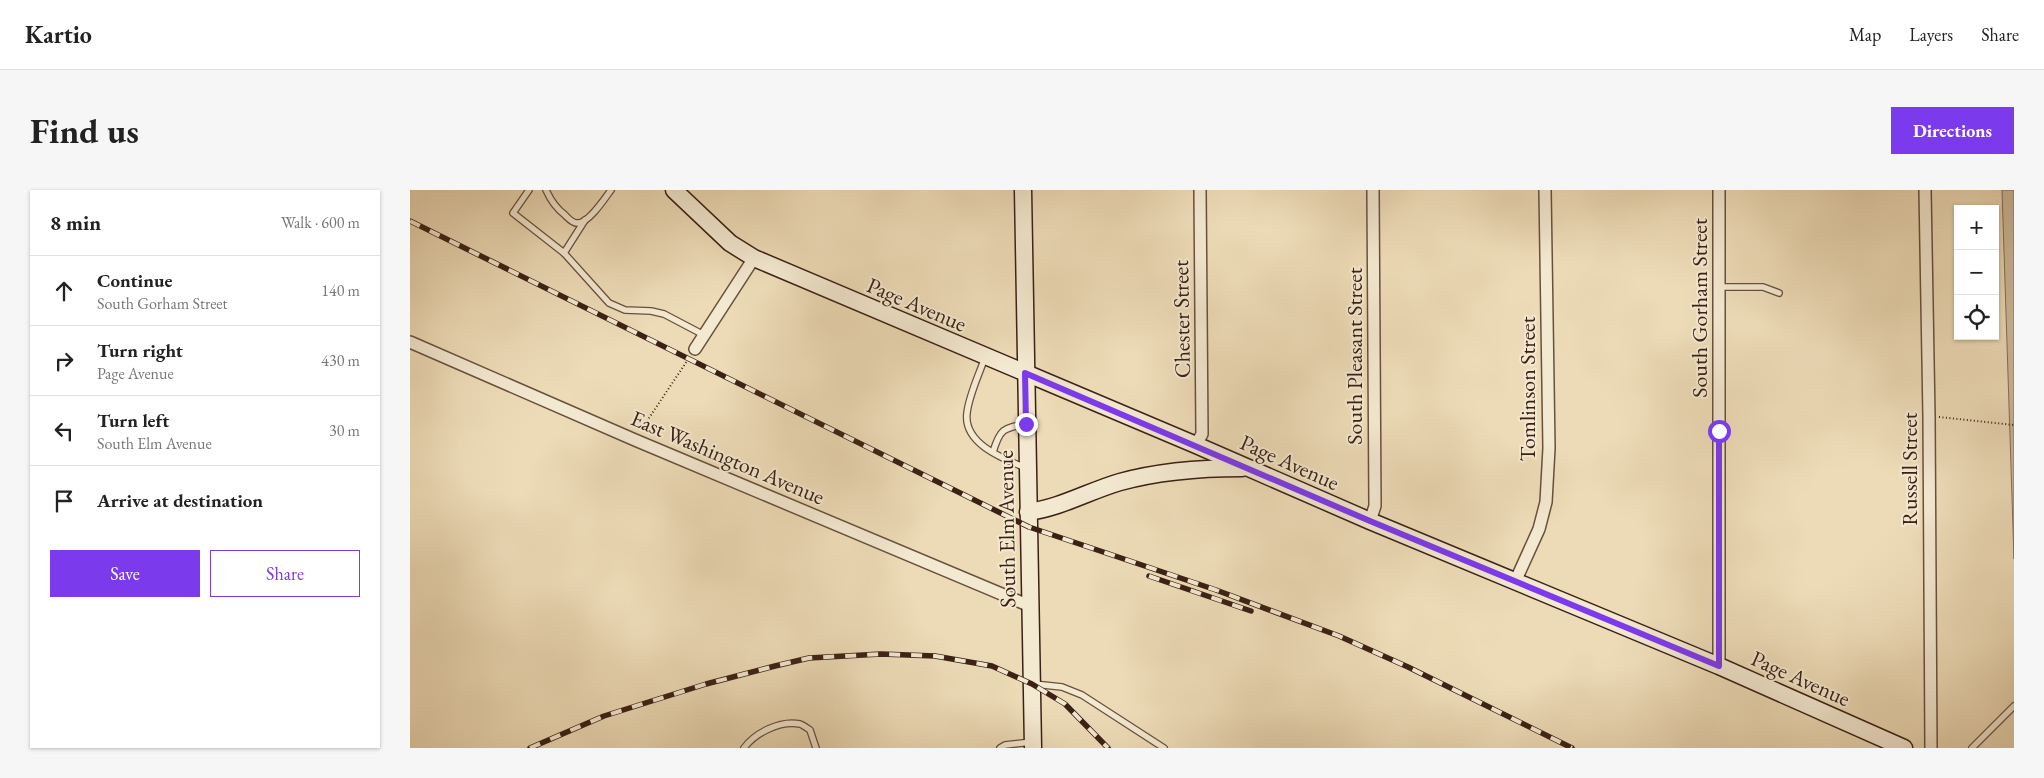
<!DOCTYPE html>
<meta charset="utf-8">
<style>
:root{--surface:#fff;--page:#f6f6f6;--text:#222;--muted:#767676;--line:#e0e0e0;--accent:#7c3aed}
body{margin:0;font-family:"EB Garamond",serif;background:var(--page);color:var(--text)}
.controls{position:absolute;right:15px;top:15px;display:grid;overflow:hidden;border-radius:0px;box-shadow:0 1px 4px #0004}
.controls button{width:45px;height:45px;display:grid;place-items:center;padding:0;border:0;border-bottom:1px solid var(--line);background:var(--surface);color:var(--text);font:25px sans-serif}
.stop{position:absolute;width:15px;height:15px;margin:-11px;border:4px solid #7c3aed;border-radius:50%;background:#fff}
.stop.end{background:#7c3aed;border-color:#fff;box-shadow:0 1px 5px #0008}
.list{margin:0;padding:0;list-style:none}
h2{display:flex;justify-content:space-between;align-items:center;height:65px;margin:0;padding:0 20px;font-size:21px}
h2 small{font-size:16px;font-weight:400;color:var(--muted)}
.list li{display:grid;grid-template-columns:32px 1fr auto;gap:15px;align-items:center;box-sizing:border-box;height:70px;padding:0 20px;border-top:1px solid var(--line)}
.list b{display:block;font-size:19px;white-space:nowrap}
.list p{margin:0;font-size:16px;white-space:nowrap;color:var(--muted)}
.list em{font-size:16px;font-style:normal;color:var(--muted)}
.actions{display:flex;gap:10px;padding:15px 20px}
.actions a{flex:1;padding:11px 0;border:1px solid var(--accent);border-radius:0px;text-align:center;font-size:18px;color:var(--accent)}
.actions .main{background:var(--accent);color:#fff}
.icon{flex:none;width:28px;height:28px;fill:none;stroke:currentColor;stroke-width:2;stroke-linecap:round;stroke-linejoin:round}
.map{position:relative;flex:none;width:1604px;height:558px;overflow:hidden;border-radius:0px}
header{display:flex;align-items:center;gap:30px;box-sizing:border-box;height:70px;padding:0 25px;background:var(--surface);border-bottom:1px solid var(--line)}
header strong{font-size:24px}
nav{display:flex;gap:28px;margin-inline-start:auto;font-size:18px}
.intro{display:flex;align-items:center;justify-content:space-between;box-sizing:border-box;height:120px;padding:0 30px}
h1{margin:0;font-size:35px}
.button{padding:12px 22px;border-radius:0px;background:var(--accent);color:#fff;font-size:18px;font-weight:700}
main{display:flex;gap:30px;padding:0 30px}
aside{flex:1;background:var(--surface);border-radius:0px;box-shadow:0 1px 4px #0004}
.map>svg:first-child{display:block}
</style>
<header>
<strong>Kartio</strong>
<nav><a>Map</a><a>Layers</a><a>Share</a></nav>
</header>
<div class="intro"><h1>Find us</h1><a class="button">Directions</a></div>
<main>
<aside>
<h2>8 min<small>Walk · 600 m</small></h2>
<ul class="list">
<li><svg class="icon" aria-label="ahead" viewBox="0 0 24 24"><path d="M12 20V5M6 11l6-6 6 6"/></svg><div><b>Continue</b><p>South Gorham Street</p></div><em>140 m</em></li>
<li><svg class="icon" aria-label="right" viewBox="0 0 24 24"><path d="M7 20v-9h11M14 6l5 5-5 5"/></svg><div><b>Turn right</b><p>Page Avenue</p></div><em>430 m</em></li>
<li><svg class="icon" aria-label="left" viewBox="0 0 24 24"><path d="M17 20v-9H6M10 6l-5 5 5 5"/></svg><div><b>Turn left</b><p>South Elm Avenue</p></div><em>30 m</em></li>
<li><svg class="icon" aria-label="arrive" viewBox="0 0 24 24"><path d="M6 21V4h12l-3 4 3 4H6"/></svg><div><b>Arrive at destination</b></div></li>
</ul>
<div class="actions"><a class="main">Save</a><a>Share</a></div>
</aside>
<div class="map">
<svg width="1604" height="558" viewBox="0 0 1604 558">
<rect width="100%" height="100%" fill="#eddbb7"/>
<filter id="stains"><feTurbulence type="fractalNoise" baseFrequency=".004" numOctaves="4"/><feColorMatrix values="0 0 0 0 .2 0 0 0 0 .09 0 0 0 0 .02 0 0 0 .5 -.17"/></filter>
<radialGradient id="worn" r=".72"><stop offset=".6" stop-color="#630" stop-opacity="0"/><stop offset="1" stop-color="#630" stop-opacity=".3"/></radialGradient>
<path fill="#cfbb9b" stroke="#856e58" d="M1592,0H1604V369Z"/>
<g fill="none" stroke-linecap="round" stroke-linejoin="round">
<g stroke="#68503e" stroke-width="8">
<g id="lane">
<path d="M119,0L103,23L154,63L175,30"/>
<path d="M136,0C140,9 147,19 155,25C158,28 163,34 168,33C179,33 195,8 201,0"/>
<path d="M154,63L199,113L215,120L241,121L254,124L294,145"/>
<path d="M1309,97H1353L1369,103"/>
<path d="M575,167C569,185 559,205 557,223C553,254 594,269 616,278"/>
<path d="M583,262C590,239 593,238 616,234"/>
<path d="M624,494L652,497L672,505L754,558"/>
<path d="M334,558C345,543 370,530 390,534C393,535 397,538 400,540L406,558"/>
<path d="M590,558L595,555L622,552"/>
<path d="M1562,558L1604,516"/>
</g>
</g>
<g stroke="#68503e" stroke-width="14">
<g id="street">
<path d="M1515,0L1519,226L1521,558"/>
<path d="M0,152L225,250L620,416"/>
<path d="M285,159L344,68"/>
<path d="M786,255L792,244L790,0"/>
<path d="M960,331L965,316L963,0"/>
<path d="M1105,392L1129,339L1136,312L1139,258L1135,0"/>
<path d="M1309,476V0"/>
</g>
</g>
<g stroke="#3b2115" stroke-width="19">
<g id="secondary">
<path d="M264,0L320,53L344,68L786,255L960,331L1309,476L1494,558"/>
<path d="M613,0L623,558"/>
<path d="M618,322C650,318 679,301 710,292C750,281 791,278 832,278"/>
</g>
</g>
<g stroke="#3b2115" stroke-width="2" stroke-dasharray="1 2.5" stroke-linecap="butt">
<path d="M1529,227L1604,235"/>
<path d="M233,237L279,168"/>
</g>
<use href="#lane" stroke="#f3e8d0" stroke-width="5.5"/>
<use href="#street" stroke="#f3e8d0" stroke-width="11"/>
<use href="#secondary" stroke="#f3e8d0" stroke-width="16"/>
<g stroke="#3b2115" stroke-width="5.5">
<g id="rail">
<path d="M0,31L619,337L806,400L929,446L998,477L1162,558"/>
<path d="M739,386L841,421"/>
<path d="M120,558L194,526L296,494L365,476L399,468L471,464L525,466L582,476L622,494L655,514L698,558"/>
</g>
</g>
<use href="#rail" stroke="#f3e8d0" stroke-width="4" stroke-dasharray="11" stroke-linecap="butt"/>
</g>
<g fill="none" stroke-linecap="round" stroke-linejoin="round">
<path stroke="#7c3aed" stroke-width="6" d="M616,234L615,183L960,331L1309,476V241"/>
</g>
<g text-anchor="middle" stroke-width="4" stroke-linejoin="round" paint-order="stroke">
<g font-size="22" fill="#3b2115" stroke="#f3e8d0">
<text transform="translate(507 114) rotate(23)" y="8">Page Avenue</text>
<text transform="translate(1289 118) rotate(-90)" y="8">South Gorham Street</text>
<text transform="translate(771 129) rotate(-91)" y="8">Chester Street</text>
<text transform="translate(944 166) rotate(-90)" y="8">South Pleasant Street</text>
<text transform="translate(1117 199) rotate(-90)" y="8">Tomlinson Street</text>
<text transform="translate(318 267) rotate(23)" y="8">East Washington Avenue</text>
<text transform="translate(880 272) rotate(24)" y="8">Page Avenue</text>
<text transform="translate(1499 279) rotate(-90)" y="8">Russell Street</text>
<text transform="translate(596 339) rotate(-91)" y="8">South Elm Avenue</text>
<text transform="translate(1391 488) rotate(24)" y="8">Page Avenue</text>
</g>
</g>
<rect width="100%" height="100%" filter="url(#stains)"/>
<rect width="100%" height="100%" fill="url(#worn)"/>
</svg>
<div class="controls">
<button>+</button>
<button>−</button>
<button><svg class="icon" aria-label="locate" viewBox="0 0 24 24"><circle cx="12" cy="12" r="6"/><path d="M12 2v4M12 18v4M2 12h4M18 12h4"/></svg></button>
</div>
<div class="stop" style="left:1309px;top:241px"></div>
<div class="stop end" style="left:616px;top:234px"></div>
</div>
</main>
